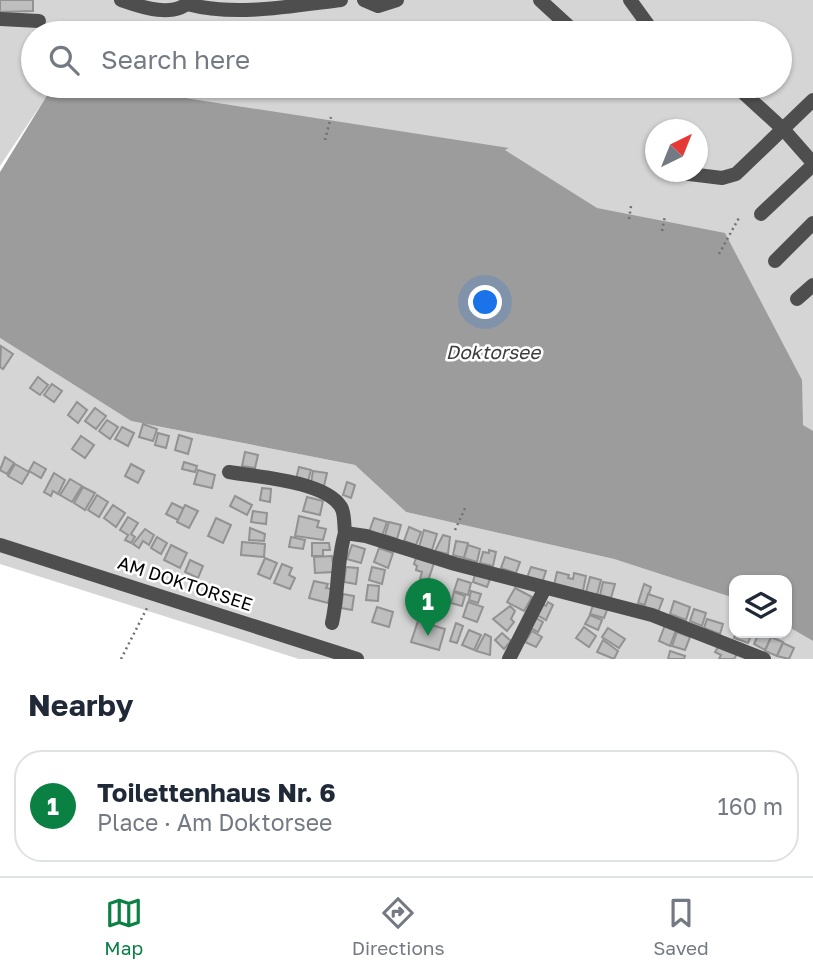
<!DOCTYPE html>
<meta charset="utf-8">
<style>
:root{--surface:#fff;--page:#f6f6f7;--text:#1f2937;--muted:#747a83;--line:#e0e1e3;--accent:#0b8043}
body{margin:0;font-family:"Golos Text",sans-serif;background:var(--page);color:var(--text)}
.controls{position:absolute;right:21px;bottom:21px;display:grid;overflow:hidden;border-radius:14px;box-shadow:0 2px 5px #0004}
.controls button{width:63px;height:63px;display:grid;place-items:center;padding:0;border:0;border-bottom:2px solid var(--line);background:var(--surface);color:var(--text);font:35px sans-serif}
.compass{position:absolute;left:645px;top:119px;width:63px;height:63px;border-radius:50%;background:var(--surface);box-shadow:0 2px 5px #0004;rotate:43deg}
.you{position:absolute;left:486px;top:303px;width:24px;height:24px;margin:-18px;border:5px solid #fff;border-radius:50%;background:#1a73e8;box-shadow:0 0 0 10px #1a73e833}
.badge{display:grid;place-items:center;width:46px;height:46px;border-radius:50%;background:var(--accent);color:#fff;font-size:23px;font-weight:700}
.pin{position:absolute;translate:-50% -58px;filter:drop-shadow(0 2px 4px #0008)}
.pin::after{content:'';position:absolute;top:37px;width:24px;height:21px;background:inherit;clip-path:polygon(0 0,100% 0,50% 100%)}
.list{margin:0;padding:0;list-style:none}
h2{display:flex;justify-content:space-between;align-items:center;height:91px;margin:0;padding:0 28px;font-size:30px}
h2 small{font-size:23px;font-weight:400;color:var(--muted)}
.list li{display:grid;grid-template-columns:46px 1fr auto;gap:21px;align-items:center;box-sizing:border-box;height:112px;margin:0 14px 14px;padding:0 14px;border:2px solid var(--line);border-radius:28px}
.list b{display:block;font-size:26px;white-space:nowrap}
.list p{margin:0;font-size:23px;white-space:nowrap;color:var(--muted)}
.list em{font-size:23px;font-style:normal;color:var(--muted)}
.icon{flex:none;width:38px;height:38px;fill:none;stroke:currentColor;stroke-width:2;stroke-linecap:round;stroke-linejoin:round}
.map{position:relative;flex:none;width:813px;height:659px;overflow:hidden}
.search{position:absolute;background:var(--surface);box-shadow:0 2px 5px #0004;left:21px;right:21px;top:21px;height:77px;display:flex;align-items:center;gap:18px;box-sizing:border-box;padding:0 24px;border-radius:38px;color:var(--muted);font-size:26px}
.sheet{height:217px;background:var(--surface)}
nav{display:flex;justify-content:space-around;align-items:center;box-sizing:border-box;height:98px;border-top:2px solid var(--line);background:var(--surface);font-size:19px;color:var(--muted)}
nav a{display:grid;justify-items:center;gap:4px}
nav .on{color:var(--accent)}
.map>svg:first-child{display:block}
</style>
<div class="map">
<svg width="813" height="659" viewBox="0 0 813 659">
<rect width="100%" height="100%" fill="#fff"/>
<g fill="#d5d5d5" fill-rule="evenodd">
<path d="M0,0H813V434L801,428L595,210L146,97L125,86H780V33H33V86H58L44,100L0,166ZM656,130H698V172H656Z"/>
<path d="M0,338L131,421L355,465L406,512L614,559L734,598V633H787V626L813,641V659H299L0,564Z"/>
</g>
<path fill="#9c9c9c" d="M58,86H141L166,95L509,148L505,150L597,208L725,233L802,380L803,425L813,431V641L787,626V580H734V598L614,559L406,512L355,465L131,421L0,338V172L46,97Z"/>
<g fill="#bebebe" stroke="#929292" stroke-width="2">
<path d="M0,0H33V11L0,12Z"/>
<path d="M1,346L13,354L3,369L0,367Z"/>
<path d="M38,377L48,385L40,395L30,388Z"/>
<path d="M52,384L62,391L54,402L44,395Z"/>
<path d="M77,402L87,410L78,423L68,415Z"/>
<path d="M95,408L106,416L96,429L85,421Z"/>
<path d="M107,420L118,427L110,439L99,431Z"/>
<path d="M143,424L157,429L153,441L139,437Z"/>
<path d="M122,427L134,433L128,446L115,439Z"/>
<path d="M158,433L169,436L166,448L155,445Z"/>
<path d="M179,435L192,439L188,454L175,450Z"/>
<path d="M81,436L94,445L85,458L72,449Z"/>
<path d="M245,452L258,455L255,468L242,466Z"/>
<path d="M5,457L14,463L7,474L0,470Z"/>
<path d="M34,462L46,469L41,478L29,471Z"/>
<path d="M184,462L197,466L195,472L182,469Z"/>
<path d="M15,464L29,472L22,484L8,476Z"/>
<path d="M131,464L144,471L138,483L125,476Z"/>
<path d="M299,467L311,470L308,481L296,479Z"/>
<path d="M198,470L215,475L212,488L194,484Z"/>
<path d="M313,471L327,473L324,486L311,483Z"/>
<path d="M54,473L65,480L58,494L53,491L51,496L44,492Z"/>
<path d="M70,479L82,486L72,502L60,495Z"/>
<path d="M347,482L355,485L351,498L343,495Z"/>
<path d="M83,487L95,493L85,510L74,503Z"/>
<path d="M262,488L271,489L270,502L260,500Z"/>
<path d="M97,495L108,502L99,517L88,510Z"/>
<path d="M235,496L252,505L247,515L230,506Z"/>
<path d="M307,497L323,501L320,515L303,511Z"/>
<path d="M172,503L184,509L178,520L166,514Z"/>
<path d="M113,505L125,513L116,527L104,518Z"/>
<path d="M185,505L198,511L189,528L177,522Z"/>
<path d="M253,511L267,513L266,524L251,522Z"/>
<path d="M299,516L319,521L317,527L326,529L323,540L295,536Z"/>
<path d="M128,517L138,523L131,534L135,537L131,543L125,540L128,535L120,530Z"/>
<path d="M216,518L231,525L223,543L208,536Z"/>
<path d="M374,518L387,522L382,536L369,532Z"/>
<path d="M389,522L401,525L397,539L385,535Z"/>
<path d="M409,527L421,532L416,545L404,541Z"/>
<path d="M250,528L265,534L264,541L249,540Z"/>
<path d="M145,529L154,535L149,545L143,541L139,548L133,544Z"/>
<path d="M424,530L437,534L432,550L419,547Z"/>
<path d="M443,535L450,537L448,554L435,551Z"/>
<path d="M157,537L167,543L161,554L151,548Z"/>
<path d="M291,537L305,540L303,549L289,547Z"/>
<path d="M456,541L468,543L464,558L453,555Z"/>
<path d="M242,542L265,544L264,557L241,555Z"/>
<path d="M312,543H329L330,550H323V556H312Z"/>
<path d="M171,545L187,553L180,568L164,560Z"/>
<path d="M352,545L365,549L361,563L347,559Z"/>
<path d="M468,545L480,549L477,562L464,558Z"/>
<path d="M379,548L393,553L388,568L374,562Z"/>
<path d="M489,550L496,552L493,566L480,563L483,552L489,553Z"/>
<path d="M332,556L334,572L315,573L314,557Z"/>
<path d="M505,557L520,562L516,573L501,568Z"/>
<path d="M265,558L277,563L270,579L258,574Z"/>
<path d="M416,558L434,563L428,581L420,579L422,572L416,570L417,566L414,564Z"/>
<path d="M190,560L203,566L198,578L185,572Z"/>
<path d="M282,564L292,568L289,575L295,578L290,589L274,583Z"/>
<path d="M346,567L358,568L356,584L344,582Z"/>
<path d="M372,567L385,570L382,584L369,580Z"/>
<path d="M531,567L546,571L542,583L527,578Z"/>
<path d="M557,572L569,575L568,578L573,579L574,573L586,576L583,591L554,585Z"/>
<path d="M475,574L490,579L487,587L473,582Z"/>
<path d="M590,577L601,580L597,595L586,592Z"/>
<path d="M458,579L471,583L468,595L454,591Z"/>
<path d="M314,581L328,584L326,588L332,589L328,603L309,598Z"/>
<path d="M603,582L615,584L611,598L600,595Z"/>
<path d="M644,584L651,587L645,605L638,603Z"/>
<path d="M368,585L379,586L378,601L366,600Z"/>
<path d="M428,588L441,593L437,605L424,600Z"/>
<path d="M515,588L532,597L524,611L507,602Z"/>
<path d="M471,591L481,594L478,603L469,600Z"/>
<path d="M454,592L465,596L462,606L451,603Z"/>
<path d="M343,594L354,596L352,610L341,608Z"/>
<path d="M648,594L663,599L658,612L644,607Z"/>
<path d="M674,601L690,607L686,620L670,614Z"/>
<path d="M468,602L483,607L477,622L463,617Z"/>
<path d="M548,602L553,605L546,620L537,615L542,604L546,606Z"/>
<path d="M594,602L608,607L604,618L590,614Z"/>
<path d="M510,606L515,611L511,619L514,622L507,631L493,619Z"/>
<path d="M377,607L393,612L389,627L372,622Z"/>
<path d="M694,609L706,613L702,626L690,621Z"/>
<path d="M590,615L602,620L598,630L585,624Z"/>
<path d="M534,617L543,622L538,632L529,627Z"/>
<path d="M707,619L723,624L720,634L704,628Z"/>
<path d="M418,621L445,629L439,650L411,642Z"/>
<path d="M456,623L463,626L457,643L450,641Z"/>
<path d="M665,625L676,630L670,646L659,641Z"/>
<path d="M584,627L596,636L589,647L576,638Z"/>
<path d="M608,628L625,639L619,648L602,637Z"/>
<path d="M469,630L481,635L474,650L462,645Z"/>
<path d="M532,631L542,637L536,647L525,642Z"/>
<path d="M677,632L690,637L685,650L672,646Z"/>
<path d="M502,633L511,641L504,649L495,640Z"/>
<path d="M736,633H752L748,643L734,638Z"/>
<path d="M759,633L772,636L765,650L754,644Z"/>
<path d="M485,634L491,637L490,655L476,651Z"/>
<path d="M771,637L783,642L777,656L765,651Z"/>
<path d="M603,640L618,651L614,659L597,652Z"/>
<path d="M783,643L794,648L789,659L777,656Z"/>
<path d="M720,644L737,654L734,659H719L721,655L715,652Z"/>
<path d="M670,651L685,656L684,659H668Z"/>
</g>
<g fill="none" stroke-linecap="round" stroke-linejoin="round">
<g stroke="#707070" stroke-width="2.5" stroke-dasharray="2 3.5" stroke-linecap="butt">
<path d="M325,140L331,117"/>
<path d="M629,219L631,206"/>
<path d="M662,231L665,216"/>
<path d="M719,254L740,216"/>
<path d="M455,530L466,506"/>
<path d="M121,659L148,606"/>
</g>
<g stroke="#4e4e4e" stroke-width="14">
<path d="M121,0C141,7 174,19 191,0"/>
<path d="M364,0L378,6L397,0"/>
<path d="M540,0L576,33"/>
<path d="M630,0L654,33"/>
<path d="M187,4C236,17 292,6 341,0"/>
<path d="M0,19L39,21"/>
<path d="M736,86L784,130L813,163"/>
<path d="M673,172L722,178L736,174L813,100"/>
<path d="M761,214L813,165"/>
<path d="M775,261L813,223"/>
<path d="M797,299L813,285"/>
<path d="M229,472C257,477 325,481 341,507C345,513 344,526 345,533"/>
<path d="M0,545L357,659"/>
<path d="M332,623C339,592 336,564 345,533L366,536L455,564L652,615L764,659"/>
<path d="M509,659L545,588"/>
</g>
</g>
<g text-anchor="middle" stroke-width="5" stroke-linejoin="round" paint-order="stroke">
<g font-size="18" fill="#000" stroke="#fff">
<text transform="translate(185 584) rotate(18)" y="6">AM DOKTORSEE</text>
</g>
<g font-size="19" font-style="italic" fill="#3d3d3d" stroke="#fff">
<text x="493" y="359">Doktorsee</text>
</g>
</g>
</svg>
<div class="controls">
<button><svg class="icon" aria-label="layers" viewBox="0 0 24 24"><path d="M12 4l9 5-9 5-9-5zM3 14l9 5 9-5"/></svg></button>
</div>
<svg class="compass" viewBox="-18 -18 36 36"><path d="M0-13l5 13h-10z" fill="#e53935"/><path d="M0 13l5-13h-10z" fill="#747a83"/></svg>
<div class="you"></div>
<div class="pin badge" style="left:428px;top:636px">1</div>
<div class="search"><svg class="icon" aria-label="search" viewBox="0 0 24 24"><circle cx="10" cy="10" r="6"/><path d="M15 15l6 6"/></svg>Search here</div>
</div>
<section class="sheet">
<h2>Nearby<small></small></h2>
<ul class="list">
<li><span class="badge">1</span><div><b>Toilettenhaus Nr. 6</b><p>Place · Am Doktorsee</p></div><em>160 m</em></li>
</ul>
</section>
<nav>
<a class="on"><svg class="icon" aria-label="map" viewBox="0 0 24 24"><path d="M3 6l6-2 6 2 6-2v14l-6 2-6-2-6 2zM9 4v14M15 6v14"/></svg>Map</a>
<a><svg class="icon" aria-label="directions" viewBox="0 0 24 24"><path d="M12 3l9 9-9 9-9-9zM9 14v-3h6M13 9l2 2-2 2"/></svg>Directions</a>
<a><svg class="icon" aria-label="saved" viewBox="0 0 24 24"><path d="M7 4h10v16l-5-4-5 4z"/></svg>Saved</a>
</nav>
